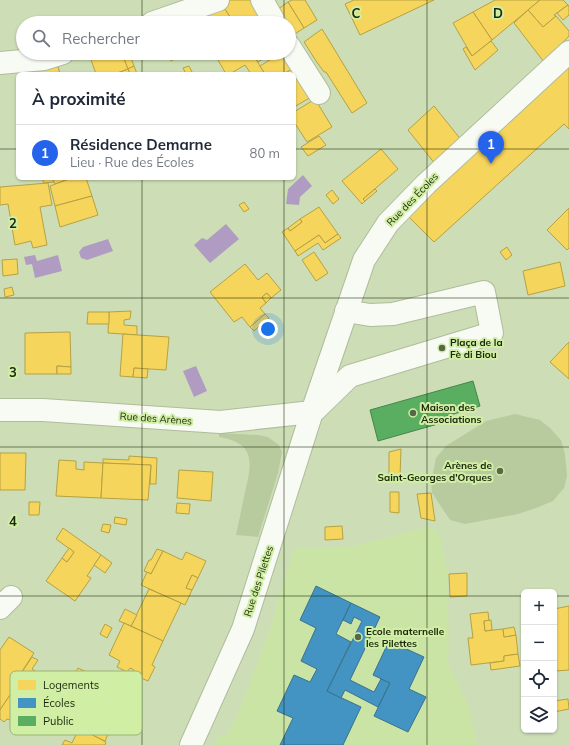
<!DOCTYPE html>
<html lang="fr">
<meta charset="utf-8">
<style>
:root{--surface:#fff;--page:#f2f2f3;--text:#1f2937;--muted:#747a83;--line:#e0e1e3;--accent:#2563eb}
body{margin:0;font-family:Mulish,sans-serif;background:var(--page);color:var(--text)}
.controls{position:absolute;right:12px;bottom:12px;display:grid;overflow:hidden;border-radius:6px;box-shadow:0 1px 3px #0004}
.controls button{width:36px;height:36px;display:grid;place-items:center;padding:0;border:0;border-bottom:1px solid var(--line);background:var(--surface);color:var(--text);font:20px sans-serif}
.you{position:absolute;left:268px;top:329px;width:14px;height:14px;margin:-10px;border:3px solid #fff;border-radius:50%;background:#1a73e8;box-shadow:0 0 0 6px #1a73e833}
.badge{display:grid;place-items:center;width:26px;height:26px;border-radius:50%;background:var(--accent);color:#fff;font-size:13px;font-weight:700}
.pin{position:absolute;translate:-50% -33px;filter:drop-shadow(0 1px 2px #0008)}
.pin::after{content:'';position:absolute;top:21px;width:14px;height:12px;background:inherit;clip-path:polygon(0 0,100% 0,50% 100%)}
.list{margin:0;padding:0;list-style:none}
h2{display:flex;justify-content:space-between;align-items:center;height:52px;margin:0;padding:0 16px;font-size:17px}
h2 small{font-size:13px;font-weight:400;color:var(--muted)}
.list li{display:grid;grid-template-columns:26px 1fr auto;gap:12px;align-items:center;box-sizing:border-box;height:56px;padding:0 16px;border-top:1px solid var(--line)}
.list b{display:block;font-size:15px;white-space:nowrap}
.list p{margin:0;font-size:13px;white-space:nowrap;color:var(--muted)}
.list em{font-size:13px;font-style:normal;color:var(--muted)}
.icon{flex:none;width:22px;height:22px;fill:none;stroke:currentColor;stroke-width:2;stroke-linecap:round;stroke-linejoin:round}
.map{position:relative;flex:none;width:569px;height:745px;overflow:hidden}
.search{position:absolute;background:var(--surface);box-shadow:0 1px 3px #0004;left:16px;top:16px;width:280px;height:44px;display:flex;align-items:center;gap:10px;box-sizing:border-box;padding:0 14px;border-radius:22px;color:var(--muted);font-size:15px}
.panel{position:absolute;background:var(--surface);box-shadow:0 1px 3px #0004;left:16px;top:72px;width:280px;height:108px;border-radius:6px}
.map>svg:first-child{display:block}
</style>
<div class="map">
<svg width="569" height="745" viewBox="0 0 569 745">
<rect width="100%" height="100%" fill="#cddeb6"/>
<path fill="#cae4a5" d="M424,528H429L436,529L438,532L441,541L447,571L449,642L448,663L468,705L477,745H214L219,736L227,735L240,709L269,632L294,549L352,546L388,538Z"/>
<g fill="#b8cb9e">
<path d="M515,414L540,420L550,428L561,440L565,454L567,476L564,488L553,501L536,508L518,514L465,524L450,520L432,493L431,483L436,458L446,446L486,421Z"/>
<path d="M219,433L258,435L268,437L279,445L282,452L278,473L258,537L236,535C239,521 242,507 245,492C252,463 256,443 219,437Z"/>
</g>
<g fill="#b09cc2">
<path d="M303,175L312,186L300,197L299,205L286,204L288,189Z"/>
<path d="M226,224L239,239L210,263L194,245L202,238L207,240Z"/>
<path d="M108,239L113,251L87,260L81,258L79,252L83,247Z"/>
<path d="M35,255L37,261L58,255L62,271L35,278L32,264L26,265L24,257Z"/>
<path d="M196,366L207,391L194,397L183,371Z"/>
</g>
<g fill="#f6d55c" stroke="#b5a143">
<path d="M230,0H254L264,17L254,23H234L221,3Z"/>
<path d="M292,0H305L317,20L304,28L288,2Z"/>
<path d="M354,0H434L360,35L345,4Z"/>
<path d="M495,0H540L492,40L473,12Z"/>
<path d="M540,0H563L568,5L554,15L556,16L543,27L528,10Z"/>
<path d="M288,2L304,28L290,37L289,23H281L274,12Z"/>
<path d="M221,3L234,23H196L191,16Z"/>
<path d="M568,5L569,6V15L563,20L557,13Z"/>
<path d="M528,10L543,27L556,16L569,31V36L544,62L514,23Z"/>
<path d="M473,12L492,40L472,56L453,23Z"/>
<path d="M322,29L367,103L352,113L326,72H324L316,61L304,42Z"/>
<path d="M491,41L498,50L475,70L463,49L466,47L472,56Z"/>
<path d="M92,53H122L128,69L115,74H96L89,54Z"/>
<path d="M122,53H129L134,66L128,69Z"/>
<path d="M168,53H177L178,57L171,61Z"/>
<path d="M214,53H252L265,74H251L245,65L230,74H226Z"/>
<path d="M252,53H273L258,62Z"/>
<path d="M281,53L295,67L284,74H265L260,66Z"/>
<path d="M57,63L60,74H32L30,69Z"/>
<path d="M134,66L137,74H130L128,69Z"/>
<path d="M189,66L193,74H186L183,68Z"/>
<path d="M566,66L569,69V129L564,124L434,242L407,215Z"/>
<path d="M295,67L313,96L294,107V74H284Z"/>
<path d="M128,69L130,74H115Z"/>
<path d="M315,99L332,127L307,142L294,122V112Z"/>
<path d="M434,106L462,141L436,165L408,130Z"/>
<path d="M319,136L326,145L308,156L301,147Z"/>
<path d="M381,149L398,169L363,199L365,201L362,204L342,181Z"/>
<path d="M42,178H52L54,182L44,183Z"/>
<path d="M52,178H72L55,184Z"/>
<path d="M72,178H86L92,196L55,206L50,186Z"/>
<path d="M48,183L52,205L40,207L47,245L33,248L31,241L15,245L8,204L0,205V187Z"/>
<path d="M375,189L377,191L365,201L363,199Z"/>
<path d="M332,190L339,199L333,204L326,195Z"/>
<path d="M92,196L98,215L60,227L55,206Z"/>
<path d="M244,202L249,209L244,212L239,205Z"/>
<path d="M319,207L338,234L325,243L319,235L295,251L282,232L288,228L290,231L302,222L300,219Z"/>
<path d="M569,208V248L567,250L547,230Z"/>
<path d="M300,219L302,222L290,231L288,228Z"/>
<path d="M338,234L341,238L323,250L318,243L298,256L295,251L319,235L325,243Z"/>
<path d="M507,247L512,255L506,260L500,252Z"/>
<path d="M314,252L328,273L316,281L302,260Z"/>
<path d="M17,259L18,274L3,276L2,260Z"/>
<path d="M560,262L565,286L528,295L523,271Z"/>
<path d="M245,264L258,280L267,273L281,290L271,298L267,293L262,297L266,303L260,308L265,314L250,327L242,317L234,322L210,292Z"/>
<path d="M12,287L14,295L5,297L4,289Z"/>
<path d="M267,293L271,298L266,303L262,297Z"/>
<path d="M131,311L130,319L124,320V325L137,326V335L108,333L109,312Z"/>
<path d="M88,312H109V324H87Z"/>
<path d="M265,314L269,318L254,331L250,327Z"/>
<path d="M70,332L71,367L57,366V374H25V333Z"/>
<path d="M123,334L169,337L166,370L134,368L133,377L120,376Z"/>
<path d="M569,342V379L550,362Z"/>
<path d="M57,366L71,367V374H57Z"/>
<path d="M134,368L148,369L147,378L133,377Z"/>
<path d="M401,449L400,476H389V452Z"/>
<path d="M0,453H26L25,490H0Z"/>
<path d="M129,456L157,458L156,484H150L151,465L103,463V459L129,460Z"/>
<path d="M59,460L76,461V469L84,470V462L103,463L101,498L56,496Z"/>
<path d="M103,463L151,465L148,500L101,498Z"/>
<path d="M179,470L213,472L211,501L177,498Z"/>
<path d="M390,492H399V513L390,512Z"/>
<path d="M431,493L435,521L421,518L417,494Z"/>
<path d="M29,502H40L39,515H29Z"/>
<path d="M177,503L190,504L189,514L176,513Z"/>
<path d="M115,517L127,519L126,525L114,523Z"/>
<path d="M103,524L111,525L109,533L101,531Z"/>
<path d="M342,526L343,539L325,540V527Z"/>
<path d="M63,528L101,555L87,576L91,578L75,601L46,581L62,558L67,562L74,552L56,539Z"/>
<path d="M69,548L74,552L67,562L62,558Z"/>
<path d="M157,549L163,551L151,574L144,571L149,560H151Z"/>
<path d="M163,551L182,560L186,552L206,561L198,578L192,575L186,588L192,590L185,605L141,585L147,572L151,574Z"/>
<path d="M101,555L112,563L105,573L94,565Z"/>
<path d="M467,573V596L450,597L449,574Z"/>
<path d="M192,575L198,578L192,590L186,588Z"/>
<path d="M149,589L181,603L163,641L131,626Z"/>
<path d="M569,606V670L556,671L554,655V609Z"/>
<path d="M125,609L137,615L131,626L119,621Z"/>
<path d="M488,612L489,621H484L485,631L503,629L504,637L516,635L518,654L504,656V661L471,665L468,638H473L470,614Z"/>
<path d="M491,620L492,630L485,631L484,621Z"/>
<path d="M124,623L163,641L152,665L155,667L148,681L132,674L134,670L130,668L127,672L117,667L120,661L109,655Z"/>
<path d="M105,624L112,628L107,638L100,634Z"/>
<path d="M514,627L516,635L504,637L503,629Z"/>
<path d="M9,637L34,653L10,690L12,692L0,710V650Z"/>
<path d="M518,654L520,666L491,670L490,663L504,661V656Z"/>
<path d="M32,657L38,660L32,669L35,671L31,677L29,676L25,682L28,685L18,701L24,705L14,721L7,719L4,722L0,719V710L12,692L10,690Z"/>
<path d="M78,668L102,679L97,688L93,687L92,690L71,680Z"/>
<path d="M94,691L122,704L105,741L77,728Z"/>
<path d="M568,699L569,709L554,712V701Z"/>
<path d="M79,728L106,742L105,745H62L65,740L72,743Z"/>
</g>
<g fill="#4393c3" stroke="#37738c">
<path d="M316,586L351,603L336,634L351,642L327,691L361,707L343,745H280L293,718L277,711L294,675L310,682L317,669L301,661L316,628L300,620Z"/>
<path d="M351,603L380,617L350,680L374,692L381,679L390,683L378,707L345,690L341,698L327,691L362,621L354,617L351,624L343,620Z"/>
<path d="M389,641L424,657L409,689L426,697L408,732L374,716L390,683L373,675Z"/>
</g>
<path fill="#5aae61" stroke="#478647" d="M473,381L480,406L444,417L445,422L378,441L370,410Z"/>
<g fill="none" stroke-linecap="round" stroke-linejoin="round">
<g stroke="#afbc9c" stroke-width="24">
<g id="minor">
<path d="M262,0L275,23"/>
<path d="M152,23L218,0"/>
<path d="M289,46L319,93"/>
<path d="M0,63L44,59L63,53"/>
<path d="M0,410H43L220,422L312,412"/>
<path d="M315,410L350,376L492,333L484,292L393,314L370,315L346,311"/>
<path d="M0,608L11,597"/>
<path d="M191,745L243,629L312,412L364,260L388,223L426,184L569,52"/>
</g>
</g>
<use href="#minor" stroke="#f8faf4" stroke-width="22"/>
</g>
<path fill="none" stroke="#1c270a" stroke-width="1" stroke-opacity="0.55" d="M142,0V23M284,0V23M427,0V745M142,53V74M284,53V74M0,149H18M294,149H569M142,178V745M284,178V745M0,298H569M0,447H569M0,596H524M554,596H569"/>
<g fill="#5a6746" stroke="#d0efa5" stroke-width="1.5">
<circle cx="442" cy="348" r="4"/>
<circle cx="413" cy="413" r="4"/>
<circle cx="500" cy="471" r="4"/>
<circle cx="358" cy="637" r="4"/>
</g>
<g text-anchor="middle" stroke-width="4" stroke-linejoin="round" paint-order="stroke">
<g font-size="10" fill="#1c270a" stroke="#d0efa5">
<text transform="translate(412 199) rotate(-46)" y="4">Rue des Écoles</text>
<text transform="translate(156 418) rotate(4)" y="4">Rue des Arènes</text>
<text transform="translate(258 581) rotate(-72)" y="4">Rue des Pilettes</text>
</g>
<g font-size="10" font-weight="bold" fill="#1c270a" stroke="#d0efa5" text-anchor="start">
<text x="450" y="346">Plaça de la<tspan x="450" dy="12">Fè di Biou</tspan></text>
<text x="421" y="411">Maison des<tspan x="421" dy="12">Associations</tspan></text>
<text x="492" y="469" text-anchor="end">Arènes de<tspan x="492" dy="12">Saint-Georges d'Orques</tspan></text>
<text x="366" y="635">Ecole maternelle<tspan x="366" dy="12">les Pilettes</tspan></text>
</g>
</g>
<rect x="10" y="671" width="132" height="64" rx="6" fill="#d0efa5" stroke="#9ab376" stroke-width="1"/>
<rect x="18" y="680" width="18" height="10" fill="#f6d55c"/>
<rect x="18" y="698" width="18" height="10" fill="#4393c3"/>
<rect x="18" y="716" width="18" height="10" fill="#5aae61"/>
<g font-size="11" fill="#1c270a">
<text x="43" y="689">Logements</text>
<text x="43" y="707">Écoles</text>
<text x="43" y="725">Public</text>
</g>
<g font-size="13" text-anchor="middle" font-weight="bold" fill="#1c270a" stroke="#d0efa5" stroke-width="4" stroke-linejoin="round" paint-order="stroke">
<text x="356" y="18">C</text>
<text x="498" y="18">D</text>
<text x="13" y="228">2</text>
<text x="13" y="377">3</text>
<text x="13" y="526">4</text>
</g>
</svg>
<div class="controls">
<button>+</button>
<button>−</button>
<button><svg class="icon" aria-label="locate" viewBox="0 0 24 24"><circle cx="12" cy="12" r="6"/><path d="M12 2v4M12 18v4M2 12h4M18 12h4"/></svg></button>
<button><svg class="icon" aria-label="layers" viewBox="0 0 24 24"><path d="M12 4l9 5-9 5-9-5zM3 14l9 5 9-5"/></svg></button>
</div>
<div class="you"></div>
<div class="pin badge" style="left:491px;top:164px">1</div>
<div class="search"><svg class="icon" aria-label="search" viewBox="0 0 24 24"><circle cx="10" cy="10" r="6"/><path d="M15 15l6 6"/></svg>Rechercher</div>
<section class="panel">
<h2>À proximité<small></small></h2>
<ul class="list">
<li><span class="badge">1</span><div><b>Résidence Demarne</b><p>Lieu · Rue des Écoles</p></div><em>80 m</em></li>
</ul>
</section>
</div>
